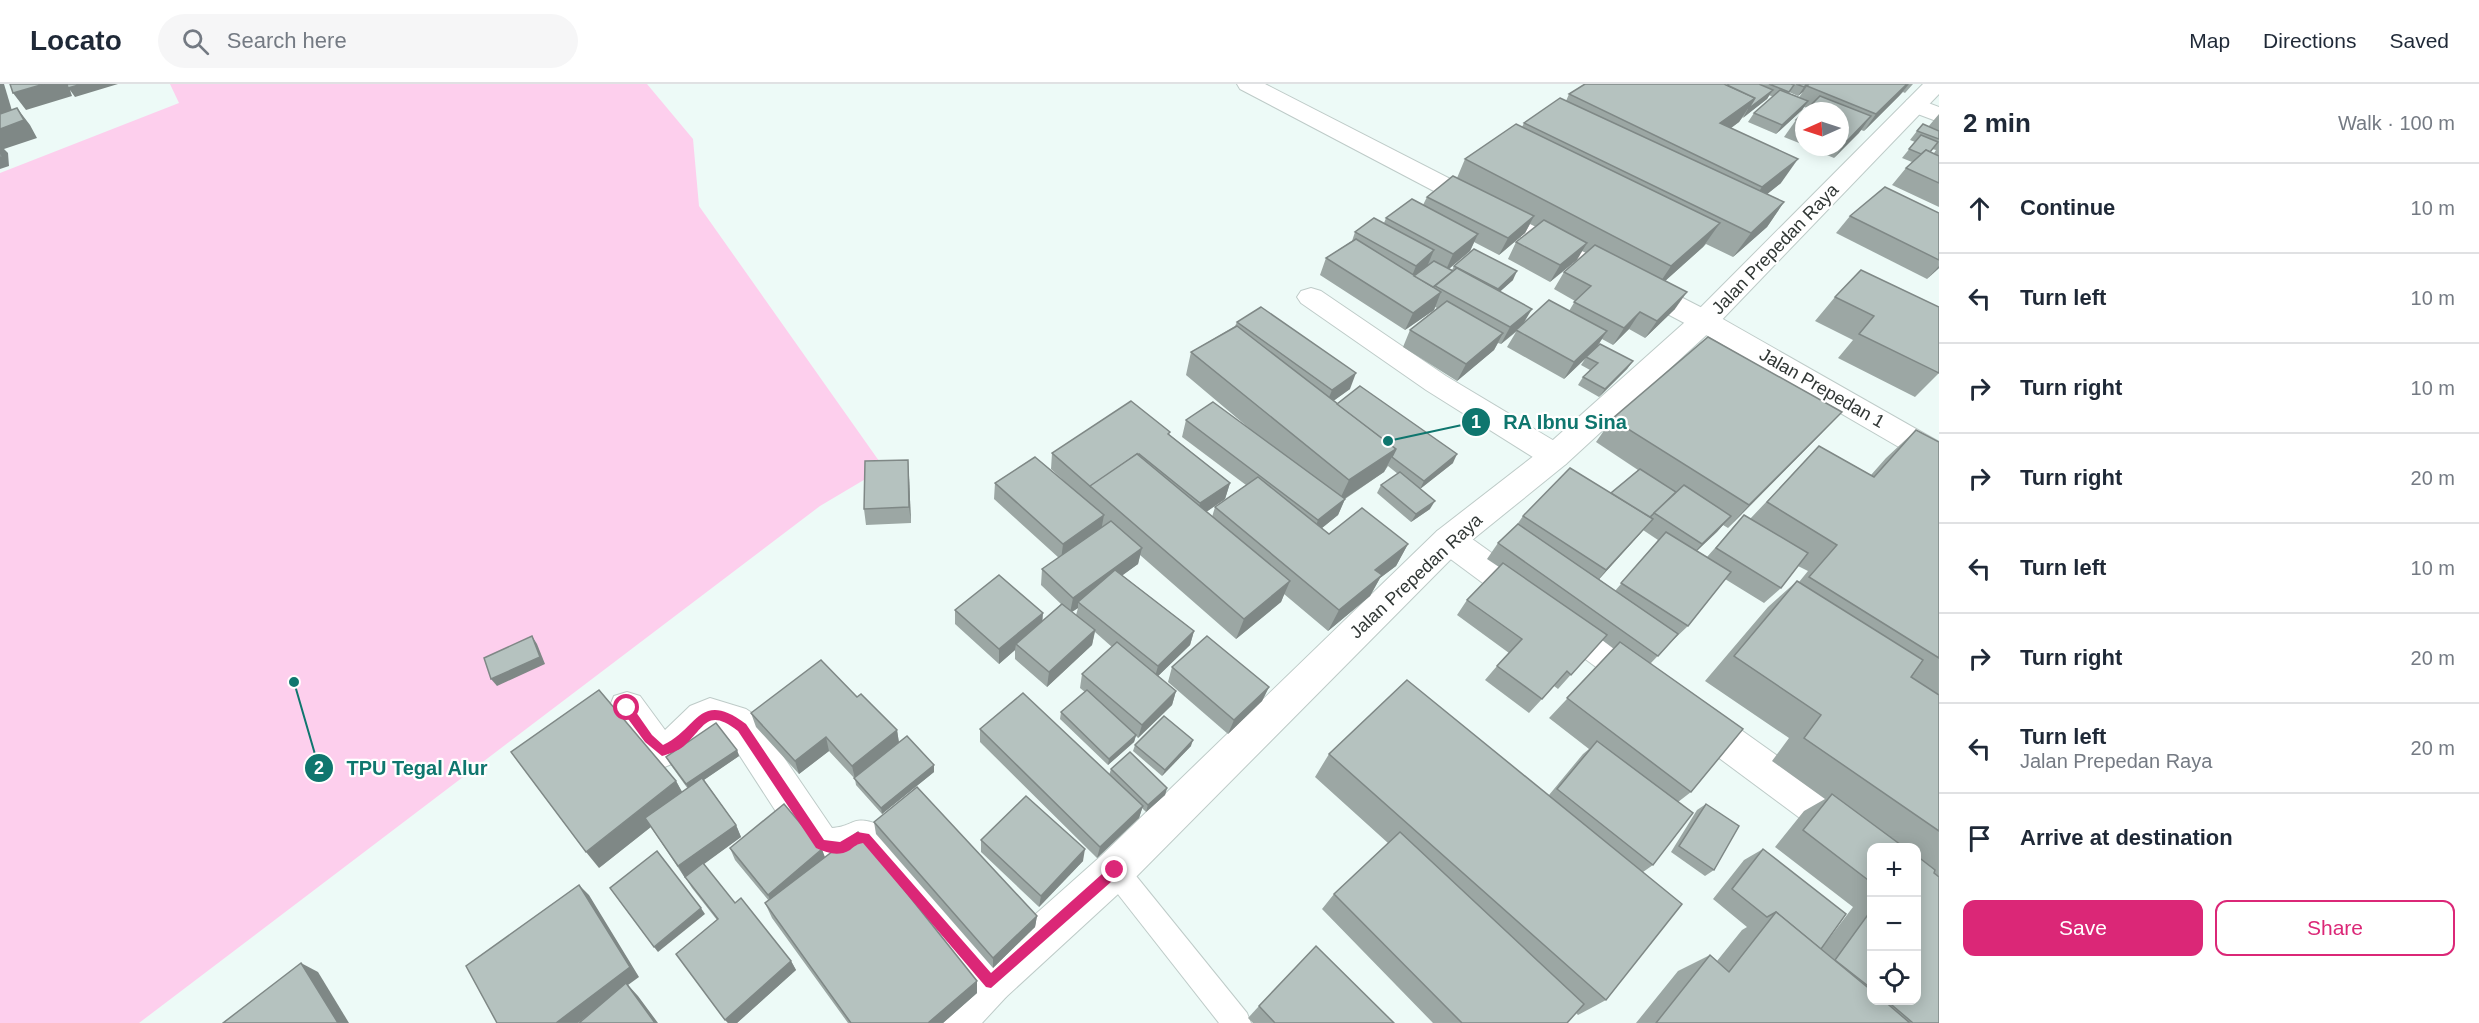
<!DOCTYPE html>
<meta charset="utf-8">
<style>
:root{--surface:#fff;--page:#f6f6f7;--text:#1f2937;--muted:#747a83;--line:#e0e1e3;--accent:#db2777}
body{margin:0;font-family:Arial,sans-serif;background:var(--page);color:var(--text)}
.controls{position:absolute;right:18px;bottom:18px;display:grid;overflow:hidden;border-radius:12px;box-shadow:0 3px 15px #0003}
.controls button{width:54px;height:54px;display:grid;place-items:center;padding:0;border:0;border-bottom:2px solid var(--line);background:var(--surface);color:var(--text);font:30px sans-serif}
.compass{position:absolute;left:1795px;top:18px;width:54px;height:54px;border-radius:50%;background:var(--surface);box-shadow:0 3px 15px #0003;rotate:267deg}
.stop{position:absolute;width:18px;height:18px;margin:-14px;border:4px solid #db2777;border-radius:50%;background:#fff}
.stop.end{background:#db2777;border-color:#fff;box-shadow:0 2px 6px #0008}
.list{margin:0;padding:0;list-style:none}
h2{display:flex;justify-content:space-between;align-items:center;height:78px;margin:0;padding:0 24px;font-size:26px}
h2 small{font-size:20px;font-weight:400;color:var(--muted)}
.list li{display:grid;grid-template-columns:39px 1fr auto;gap:18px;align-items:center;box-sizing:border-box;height:90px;padding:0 24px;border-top:2px solid var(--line)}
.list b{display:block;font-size:22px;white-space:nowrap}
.list p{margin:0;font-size:20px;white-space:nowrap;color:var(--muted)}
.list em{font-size:20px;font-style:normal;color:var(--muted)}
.actions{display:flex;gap:12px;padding:18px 24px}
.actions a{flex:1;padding:14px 0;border:2px solid var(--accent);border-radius:12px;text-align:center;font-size:21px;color:var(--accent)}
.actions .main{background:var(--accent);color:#fff}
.icon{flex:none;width:33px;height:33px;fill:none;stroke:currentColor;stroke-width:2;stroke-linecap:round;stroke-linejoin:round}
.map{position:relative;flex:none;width:1939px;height:939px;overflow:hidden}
header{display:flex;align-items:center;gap:36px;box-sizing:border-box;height:84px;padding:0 30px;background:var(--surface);border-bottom:2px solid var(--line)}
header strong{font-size:28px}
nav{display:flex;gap:33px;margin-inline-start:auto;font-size:21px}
.search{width:420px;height:54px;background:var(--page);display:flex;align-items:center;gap:15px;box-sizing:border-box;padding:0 21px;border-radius:33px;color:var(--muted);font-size:22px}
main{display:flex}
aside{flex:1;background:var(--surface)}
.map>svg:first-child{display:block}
</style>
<header>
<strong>Locato</strong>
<div class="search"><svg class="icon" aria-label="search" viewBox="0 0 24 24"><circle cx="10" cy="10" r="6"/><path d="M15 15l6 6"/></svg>Search here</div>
<nav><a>Map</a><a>Directions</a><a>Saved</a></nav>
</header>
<main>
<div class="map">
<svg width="1939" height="939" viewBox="0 0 1939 939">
<rect width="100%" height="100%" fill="#edfaf7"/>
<path fill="#fdcfed" d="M170,0H647L693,55L699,122L884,384L820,422L139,939H0V89L179,19Z"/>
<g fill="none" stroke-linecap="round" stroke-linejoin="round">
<g stroke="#becbc8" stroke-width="2">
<path id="lane" d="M1115,773L1124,777L1247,929L1251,939H1219L1106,795L1102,786L1106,777Z"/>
</g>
<g stroke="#becbc8" stroke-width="2">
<g id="street">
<path d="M1237,0H1265L1714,230L1939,358V384L1928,380L1694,244L1240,5Z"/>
<path d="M1915,14L1939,23V38L1907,26L1904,21L1907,16Z"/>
<path d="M1311,204L1321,207L1446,292L1566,364L1570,372L1566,380L1555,384L1544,380L1426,306L1301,219L1297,213L1301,207Z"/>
<path d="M1449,443L1461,447L1657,587L1662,598L1657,609L1644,614L1631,609L1437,465L1433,456L1437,447Z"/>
<path d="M627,608L640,612L665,646L690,622L710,614L746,625L755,631L832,744C854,743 852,730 879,741L1006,883L1012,898L1006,913L991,919L976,913L858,775L836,783L806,774L729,655L713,647L689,673L662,684C635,674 620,649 609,624L614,612Z"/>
<path d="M1693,617L1706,621L1887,750L1893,764H1872V783L1859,778L1680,645L1675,633L1680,621Z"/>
</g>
</g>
<g stroke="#becbc8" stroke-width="2">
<path id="secondary" d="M1923,0H1939V10L1714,244L1566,380L1461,465L1129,800L1006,913L982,939H931L938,924L976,883L1101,772L1437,447L1544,364L1694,230Z"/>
</g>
<use href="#lane" fill="#fff" fill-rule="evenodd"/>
<use href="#street" fill="#fff" fill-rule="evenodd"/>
<use href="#secondary" fill="#fff" fill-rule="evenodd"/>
</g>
<g fill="#9ca7a4" fill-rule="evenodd">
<path d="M1729,0H1913L1905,9L1903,8L1864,47L1861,46L1834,74L1808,63H1840V27L1808,24L1804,23L1802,26L1776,50L1748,38L1754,29L1773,13L1769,11L1767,15L1742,34L1739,38L1731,44L1781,99L1767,110L1784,118L1767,143L1733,173L1706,160L1703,163L1665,197L1675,225L1645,254L1629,245L1613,261L1602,255L1597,263L1633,277L1627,285L1599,313L1578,301L1583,293L1590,286L1581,281L1585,275L1564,295L1507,263L1516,248L1501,260L1498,259L1494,266L1457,297L1403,263L1410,246L1437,224L1435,223L1434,226L1405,246L1320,191L1326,174L1352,157L1355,148L1384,139L1386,134L1423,121L1427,113L1457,94L1465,75L1522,43L1524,39L1566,17L1569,10L1727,1ZM1789,8L1798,12L1803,8L1799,13L1789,9ZM1530,140L1536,143L1516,158L1508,175L1550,198L1582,167L1586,169L1564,188L1554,205L1575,217L1569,227L1523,240L1500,207L1513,196L1454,182L1452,186L1449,185L1470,167L1474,158L1499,171L1525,149Z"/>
<path d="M1804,28V61L1784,53L1796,36Z"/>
<path d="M1939,30V123L1892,101L1906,84L1912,78L1902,74L1915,58L1910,56L1917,47L1928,43ZM1932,65L1936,66L1934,69L1930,68Z"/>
<path d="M1939,129V184L1927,195L1836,149L1850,132Z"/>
<path d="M1861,186L1939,289L1915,313L1838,274L1853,256L1815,237L1835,213Z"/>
<path d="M1237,238L1350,305L1333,317L1337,320L1453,379L1420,405L1430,425L1411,438L1377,409L1381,401L1398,390L1388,382L1384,388L1345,415L1338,431L1322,444L1329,450L1408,460L1396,482L1380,494L1370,512L1328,547L1284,510L1281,518L1236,555L1140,471L1138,480L1122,491L1194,547L1190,561L1158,592L1176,607L1172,621L1138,654L1136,652L1134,658L1108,681L1060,635L1061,628L1085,608L1080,604L1082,590L1112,563L1095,548L1092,561L1047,603L1015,575V566L999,580L955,540V526L1043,537L1061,520L1041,501L1042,485L1059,474L994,415L995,399L1075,407L1051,385L1052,369L1169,350L1230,399L1225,415L1206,428L1212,433L1215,423L1246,401L1182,353L1186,336L1250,345L1186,291L1191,268L1235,242ZM1078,524L1076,531L1072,528Z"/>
<path d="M1842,328L1728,444L1723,441L1697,467L1707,473L1744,431L1750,435L1819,362L1871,391L1886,374L1916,346L1939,358V939H1636L1678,887L1710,871L1717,877L1742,846L1747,843L1713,815L1744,776L1763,765L1821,865L1853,823L1775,763L1804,727L1825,715L1772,677L1789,654L1705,597L1768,523L1797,497L1799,498L1808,487L1798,482L1781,504L1764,519L1725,495L1688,542L1672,557L1651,579L1691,708L1678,718L1653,781L1643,788L1606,916L1578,931L1576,929L1567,939H1433L1322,825L1334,810L1388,759L1315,693L1329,670L1549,711L1583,670L1589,665L1549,634L1614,565L1602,556L1558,605L1554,602L1529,629L1485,596L1497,582L1509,569L1457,531L1467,516L1499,483L1487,475L1498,459L1516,442L1523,432L1611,409L1638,386L1596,358L1612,335ZM1643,446L1658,456L1615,507L1599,495ZM1872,764H1917V916H1872Z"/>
<path d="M909,392L911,439L866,441L864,425Z"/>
<path d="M1172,583L1269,603L1262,617L1228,650L1168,598Z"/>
<path d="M857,613L897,646L899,659L934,681V688L882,730L856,701L855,695L829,667L799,690L756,643L751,629Z"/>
<path d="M980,645L1109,691L1111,685L1167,704L1165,711L1146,728L1142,724L1139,734L1097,774L980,658Z"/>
<path d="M1135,661L1191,662L1162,692L1133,667Z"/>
<path d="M737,666L739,672L704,696L736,741L741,753L703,780L735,819L791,877L796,886L737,939H728L676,870L717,836L692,804L685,793L688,791L685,794L651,743L599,784L676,697L682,708L688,705L670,680L666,673Z"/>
<path d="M1706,720L1714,786L1705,792L1671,768L1697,726Z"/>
<path d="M874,738L1037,832L1035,843L993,884L876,750Z"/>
<path d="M981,756L1083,777L1039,823L981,768Z"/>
<path d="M730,764L825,774L977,909L943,939H848L772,834L765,819L769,817L735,776Z"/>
<path d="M1259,922L1394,939H1253L1248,934Z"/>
</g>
<g fill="#7f8886">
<path d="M0,0H4L13,30L0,34Z"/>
<path d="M44,0H118L75,13L70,6L72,12L26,26L13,9Z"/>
<path d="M1807,0H1811L1807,2L1803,8L1798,12L1804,3Z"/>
<path d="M1907,0H1909L1899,12L1864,47L1876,30Z"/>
<path d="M1773,6L1767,15L1743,34L1748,25Z"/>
<path d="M1755,14L1739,38L1705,63L1720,39Z"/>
<path d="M1808,17L1802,26L1776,50L1782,41Z"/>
<path d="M17,24L30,41L37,54L4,65L8,69L9,82L0,85V45Z"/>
<path d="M1871,32L1859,49L1834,74L1847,57Z"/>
<path d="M1798,75L1781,99L1745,128L1762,103Z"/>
<path d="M1784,118L1767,143L1733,173L1751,149Z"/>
<path d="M1534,132L1525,149L1499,171L1508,154Z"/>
<path d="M1720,139L1703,163L1655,206L1671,182Z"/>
<path d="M1478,150L1470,167L1445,188L1453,170Z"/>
<path d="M1587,159L1577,176L1550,198L1560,181Z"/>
<path d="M1434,166L1427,183L1409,199L1416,182Z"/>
<path d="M1939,182V184L1927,195Z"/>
<path d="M1517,187L1513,196L1493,214L1498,205Z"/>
<path d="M1441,208L1434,226L1405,246L1413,229Z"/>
<path d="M1687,208L1675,225L1645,254L1657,237Z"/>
<path d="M1532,225L1522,242L1501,260L1510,243Z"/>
<path d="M1640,228L1629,245L1613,261L1624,244Z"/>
<path d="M1607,247L1596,264L1564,295L1574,278Z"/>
<path d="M1503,249L1494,266L1457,297L1466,280Z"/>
<path d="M1633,277L1627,285L1599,313L1605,305Z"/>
<path d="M1356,289L1350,305L1325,323L1332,306Z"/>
<path d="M1842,328L1820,351L1728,444L1749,421Z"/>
<path d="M1396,365L1384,388L1338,419L1349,396Z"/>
<path d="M1457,370L1453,379L1420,405L1424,397Z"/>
<path d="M908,376L909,392L911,439L909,423Z"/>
<path d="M1230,399L1225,415L1196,435L1200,419Z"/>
<path d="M1345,415L1338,431L1312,452L1318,436Z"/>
<path d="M1435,417L1430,425L1411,438L1416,430Z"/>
<path d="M1104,431L1101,447L1061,476L1063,460Z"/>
<path d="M1731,432L1717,448L1687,476L1702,460Z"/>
<path d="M1653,435L1639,451L1593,502L1606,486Z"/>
<path d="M1408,460L1396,482L1380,494L1370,512L1328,547L1339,526L1375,486Z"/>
<path d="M1142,464L1138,480L1082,521L1078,518V524L1070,529L1073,514Z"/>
<path d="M1290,497L1281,518L1236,555L1244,535Z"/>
<path d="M1043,529L1042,544L1016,560L1015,566L999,580V565Z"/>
<path d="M1095,546L1092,561L1047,603L1049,588Z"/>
<path d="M1194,547L1190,561L1154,596L1158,582Z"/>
<path d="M532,552L537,560L545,580L497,602L491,595Z"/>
<path d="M1269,603L1262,617L1228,650L1234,636Z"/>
<path d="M1176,607L1172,621L1138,654L1142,641Z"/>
<path d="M897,646L899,659L855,695L852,682Z"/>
<path d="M1136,651L1134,658L1108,681L1109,675Z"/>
<path d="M826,653L829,667L799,690L795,677Z"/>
<path d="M1193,656L1191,662L1162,692L1165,686Z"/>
<path d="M737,666L739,672L689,706L686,700Z"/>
<path d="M934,681V688L882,730L881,724Z"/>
<path d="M676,697L686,715L599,784L586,768Z"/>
<path d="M1167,704L1165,711L1146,728L1148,721Z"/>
<path d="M1143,722L1139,734L1097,774L1100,763Z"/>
<path d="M736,741L741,753L685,794L678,782Z"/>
<path d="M822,765L826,776L773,822L768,811Z"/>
<path d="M1085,765L1083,777L1039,823L1041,812Z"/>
<path d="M579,801L589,811L639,893L628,901L638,912L658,939H655L627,901L578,939H556Z"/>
<path d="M701,824L705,830L658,868L654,863Z"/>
<path d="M1037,832L1035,843L993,884V874Z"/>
<path d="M791,877L796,886L737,939H728L725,936Z"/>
<path d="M301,879L318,888L349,939H338Z"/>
<path d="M977,897V909L943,939H928Z"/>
</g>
<g fill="#b5c2bf" stroke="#7f8886" stroke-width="1.5">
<path d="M10,0H44L13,9Z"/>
<path d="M67,0H82L68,4Z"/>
<path d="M1585,0H1724L1755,14L1720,39L1798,75L1762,103L1569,10Z"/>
<path d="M1729,0H1759L1773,6L1748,25L1755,14L1727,1Z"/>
<path d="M1769,0H1791L1794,1L1789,8Z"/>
<path d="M1796,0H1807L1804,3Z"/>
<path d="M1809,0H1907L1876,30L1807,2Z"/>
<path d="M1780,6L1808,17L1782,41L1754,29Z"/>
<path d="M1820,12L1871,32L1847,57L1840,54V27H1805Z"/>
<path d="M1560,14L1784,118L1751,149L1524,39Z"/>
<path d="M17,24L24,36L0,45V30Z"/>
<path d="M1804,28V39L1796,36Z"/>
<path d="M1516,40L1720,139L1671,182L1465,75Z"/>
<path d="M1923,40L1939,47V55L1917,47Z"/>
<path d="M1921,51L1938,58L1930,68L1926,66L1921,70L1909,65Z"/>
<path d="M0,60L2,73L0,74Z"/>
<path d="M1926,66L1939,72V99L1906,84Z"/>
<path d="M1453,92L1534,132L1508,154L1427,113Z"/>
<path d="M1885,103L1939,129V176L1850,132Z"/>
<path d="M1412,115L1478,150L1453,170L1386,134Z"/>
<path d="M1374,134L1434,166L1416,182L1355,148Z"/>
<path d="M1544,136L1587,159L1560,181L1516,158Z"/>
<path d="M1356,155L1441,208L1413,229L1326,174Z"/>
<path d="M1595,161L1687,208L1657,237L1640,228L1624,244L1574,218L1591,202L1564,188Z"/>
<path d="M1474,165L1517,187L1498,205L1454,182Z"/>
<path d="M1434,177L1453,187L1433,203L1414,192Z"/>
<path d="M1457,184L1532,225L1510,243L1435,202Z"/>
<path d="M1861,186L1939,223V289L1859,250L1874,232L1835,213Z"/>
<path d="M1549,216L1607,247L1574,278L1516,246Z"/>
<path d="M1447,217L1503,249L1466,280L1410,246Z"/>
<path d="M1261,223L1356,289L1332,306L1237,238Z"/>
<path d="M1237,242L1396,365L1349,396L1191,268Z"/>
<path d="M1708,253L1842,328L1749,421L1612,335Z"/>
<path d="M1600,260L1633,277L1605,305L1583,293L1598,279L1586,273Z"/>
<path d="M1360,302L1457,370L1424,397L1392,373L1396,365L1337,320Z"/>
<path d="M1131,317L1170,348L1168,350L1230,399L1200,419L1139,370L1137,371V370L1091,403L1052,369Z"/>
<path d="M1213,318L1345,415L1318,436L1186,336Z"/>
<path d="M1916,346L1939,358V574L1809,493L1837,461L1767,418L1819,362L1874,393Z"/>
<path d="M1137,370L1290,497L1244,535L1090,402Z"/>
<path d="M1035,373L1104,431L1063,460L995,399Z"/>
<path d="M908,376L909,423L864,425L865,377Z"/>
<path d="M1570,384L1653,435L1606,486L1523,432Z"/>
<path d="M1640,385L1676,408L1650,433L1611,409Z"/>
<path d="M1400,388L1435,417L1416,430L1381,401Z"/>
<path d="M1258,393L1329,450L1362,424L1408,460L1375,486L1382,491L1339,526L1215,423Z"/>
<path d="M1684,401L1731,432L1702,460L1654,429Z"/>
<path d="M1744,431L1808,469L1781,504L1716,464Z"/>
<path d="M1111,437L1142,464L1073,514L1042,485Z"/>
<path d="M1518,440L1678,550L1658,572L1498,459Z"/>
<path d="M1666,448L1731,488L1688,542L1621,499Z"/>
<path d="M1503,479L1607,551L1571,591L1567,587L1542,615L1497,582L1522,555L1467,516Z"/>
<path d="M1115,486L1194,547L1158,582L1078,518Z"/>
<path d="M999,491L1043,529L999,565L955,526Z"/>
<path d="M1797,497L1923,576L1911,593L1939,611V747L1804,654L1821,631L1734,572Z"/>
<path d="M1062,520L1095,546L1049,588L1016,560Z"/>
<path d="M532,552L540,573L491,595L484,574Z"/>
<path d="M1207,552L1269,603L1234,636L1172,583Z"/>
<path d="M1117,558L1176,607L1142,641L1082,590Z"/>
<path d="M1620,558L1743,645L1691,708L1567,614Z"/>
<path d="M821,576L857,613L861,610L897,646L852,682L826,653L795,677L751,629Z"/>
<path d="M1407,596L1682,820L1606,916L1329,670Z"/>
<path d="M599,606L676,697L586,768L511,668Z"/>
<path d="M1087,606L1136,651L1109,675L1061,628Z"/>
<path d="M1023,609L1143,722L1100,763L980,645Z"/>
<path d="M1164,632L1193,656L1165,686L1135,661Z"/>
<path d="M716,639L737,666L686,700L666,673Z"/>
<path d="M907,652L934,681L881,724L854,694Z"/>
<path d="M1597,657L1693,729L1653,781L1557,705Z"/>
<path d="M1130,668L1167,704L1148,721L1111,685Z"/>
<path d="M702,694L736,741L678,782L645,734Z"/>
<path d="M917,703L1037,832L993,874L874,738Z"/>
<path d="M1832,710L1905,764H1872V799L1803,746Z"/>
<path d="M1026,712L1085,765L1041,812L981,756Z"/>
<path d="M784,720L822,765L768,811L730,764Z"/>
<path d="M1706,720L1739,742L1714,786L1679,762Z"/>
<path d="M858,748L977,897L928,939H851L765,819Z"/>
<path d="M1400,748L1584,920L1567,939H1462L1334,810Z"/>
<path d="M1763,765L1846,830L1821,865L1776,828L1767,833L1732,805Z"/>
<path d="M657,767L701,824L654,863L610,804Z"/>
<path d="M1917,772L1935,786L1934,789L1939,793V939H1913L1886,916H1917Z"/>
<path d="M703,779L735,819L741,814L791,877L725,936L676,870L718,835L685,793Z"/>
<path d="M579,801L630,883L556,939H497L466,882Z"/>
<path d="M1872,825V905L1835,876Z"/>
<path d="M1776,828L1872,907V916H1883L1910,939H1656L1710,871L1729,888Z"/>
<path d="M1316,862L1394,939H1275L1259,922Z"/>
<path d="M301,879L338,939H223Z"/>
<path d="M626,899L655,939H579Z"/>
</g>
<path fill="#db2777" d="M627,619L631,621L652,651L663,661C698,645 699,605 746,640L824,756L840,758L857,748L869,750L991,889L1111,782L1115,780L1121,786L1120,790L991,904L986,903L863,759C857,760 855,762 850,766C838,773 828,769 816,764L738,647C707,623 705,643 684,662C678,667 669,670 662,672L645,658L623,628L621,624Z"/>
<g text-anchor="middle" stroke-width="4.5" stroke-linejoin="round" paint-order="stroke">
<g font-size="18" fill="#313735" stroke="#fff">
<text transform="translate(1775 165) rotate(-46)" y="6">Jalan Prepedan Raya</text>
<text transform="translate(1822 304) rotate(30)" y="6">Jalan Prepedan 1</text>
<text transform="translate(1416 492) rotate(-43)" y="6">Jalan Prepedan Raya</text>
</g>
</g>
<path fill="none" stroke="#0f766e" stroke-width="2" d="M1388 357L1476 338M294 598L319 684"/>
<g fill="#0f766e" stroke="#fff" stroke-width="2">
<circle cx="1388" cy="357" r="6"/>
<circle cx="294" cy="598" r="6"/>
<circle cx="1476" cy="338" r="15"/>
<circle cx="319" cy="684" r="15"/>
</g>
<g font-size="18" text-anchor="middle" font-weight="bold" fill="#fff">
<text x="1476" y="344">1</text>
<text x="319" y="690">2</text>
</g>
<g font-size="20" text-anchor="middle" font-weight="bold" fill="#0f766e" stroke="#fff" stroke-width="4.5" stroke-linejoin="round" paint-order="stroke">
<text x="1565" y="345">RA Ibnu Sina</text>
<text x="417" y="691">TPU Tegal Alur</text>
</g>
</svg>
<div class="controls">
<button>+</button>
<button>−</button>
<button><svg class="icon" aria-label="locate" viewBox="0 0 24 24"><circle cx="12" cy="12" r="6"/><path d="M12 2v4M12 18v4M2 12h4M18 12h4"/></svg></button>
</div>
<svg class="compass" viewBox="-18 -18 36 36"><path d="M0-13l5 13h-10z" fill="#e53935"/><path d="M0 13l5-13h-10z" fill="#747a83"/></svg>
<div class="stop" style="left:627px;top:624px"></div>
<div class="stop end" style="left:1115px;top:786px"></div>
</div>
<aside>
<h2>2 min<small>Walk · 100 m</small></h2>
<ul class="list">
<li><svg class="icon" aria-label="ahead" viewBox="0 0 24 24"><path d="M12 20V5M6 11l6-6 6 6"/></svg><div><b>Continue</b></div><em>10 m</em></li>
<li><svg class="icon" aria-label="left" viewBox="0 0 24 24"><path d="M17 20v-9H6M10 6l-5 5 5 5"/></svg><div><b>Turn left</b></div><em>10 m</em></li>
<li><svg class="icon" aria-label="right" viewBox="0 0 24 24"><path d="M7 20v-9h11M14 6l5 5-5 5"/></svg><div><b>Turn right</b></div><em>10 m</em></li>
<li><svg class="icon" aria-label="right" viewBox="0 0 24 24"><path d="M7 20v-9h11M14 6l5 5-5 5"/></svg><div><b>Turn right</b></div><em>20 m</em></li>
<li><svg class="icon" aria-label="left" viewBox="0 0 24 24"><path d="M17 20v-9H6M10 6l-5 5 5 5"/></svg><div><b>Turn left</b></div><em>10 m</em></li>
<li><svg class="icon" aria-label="right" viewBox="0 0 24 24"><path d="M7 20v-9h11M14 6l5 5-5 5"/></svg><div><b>Turn right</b></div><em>20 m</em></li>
<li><svg class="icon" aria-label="left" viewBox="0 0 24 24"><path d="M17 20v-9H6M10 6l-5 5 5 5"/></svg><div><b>Turn left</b><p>Jalan Prepedan Raya</p></div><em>20 m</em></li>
<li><svg class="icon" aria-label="arrive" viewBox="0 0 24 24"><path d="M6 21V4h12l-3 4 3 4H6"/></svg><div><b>Arrive at destination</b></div></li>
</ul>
<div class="actions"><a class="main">Save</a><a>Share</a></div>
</aside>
</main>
